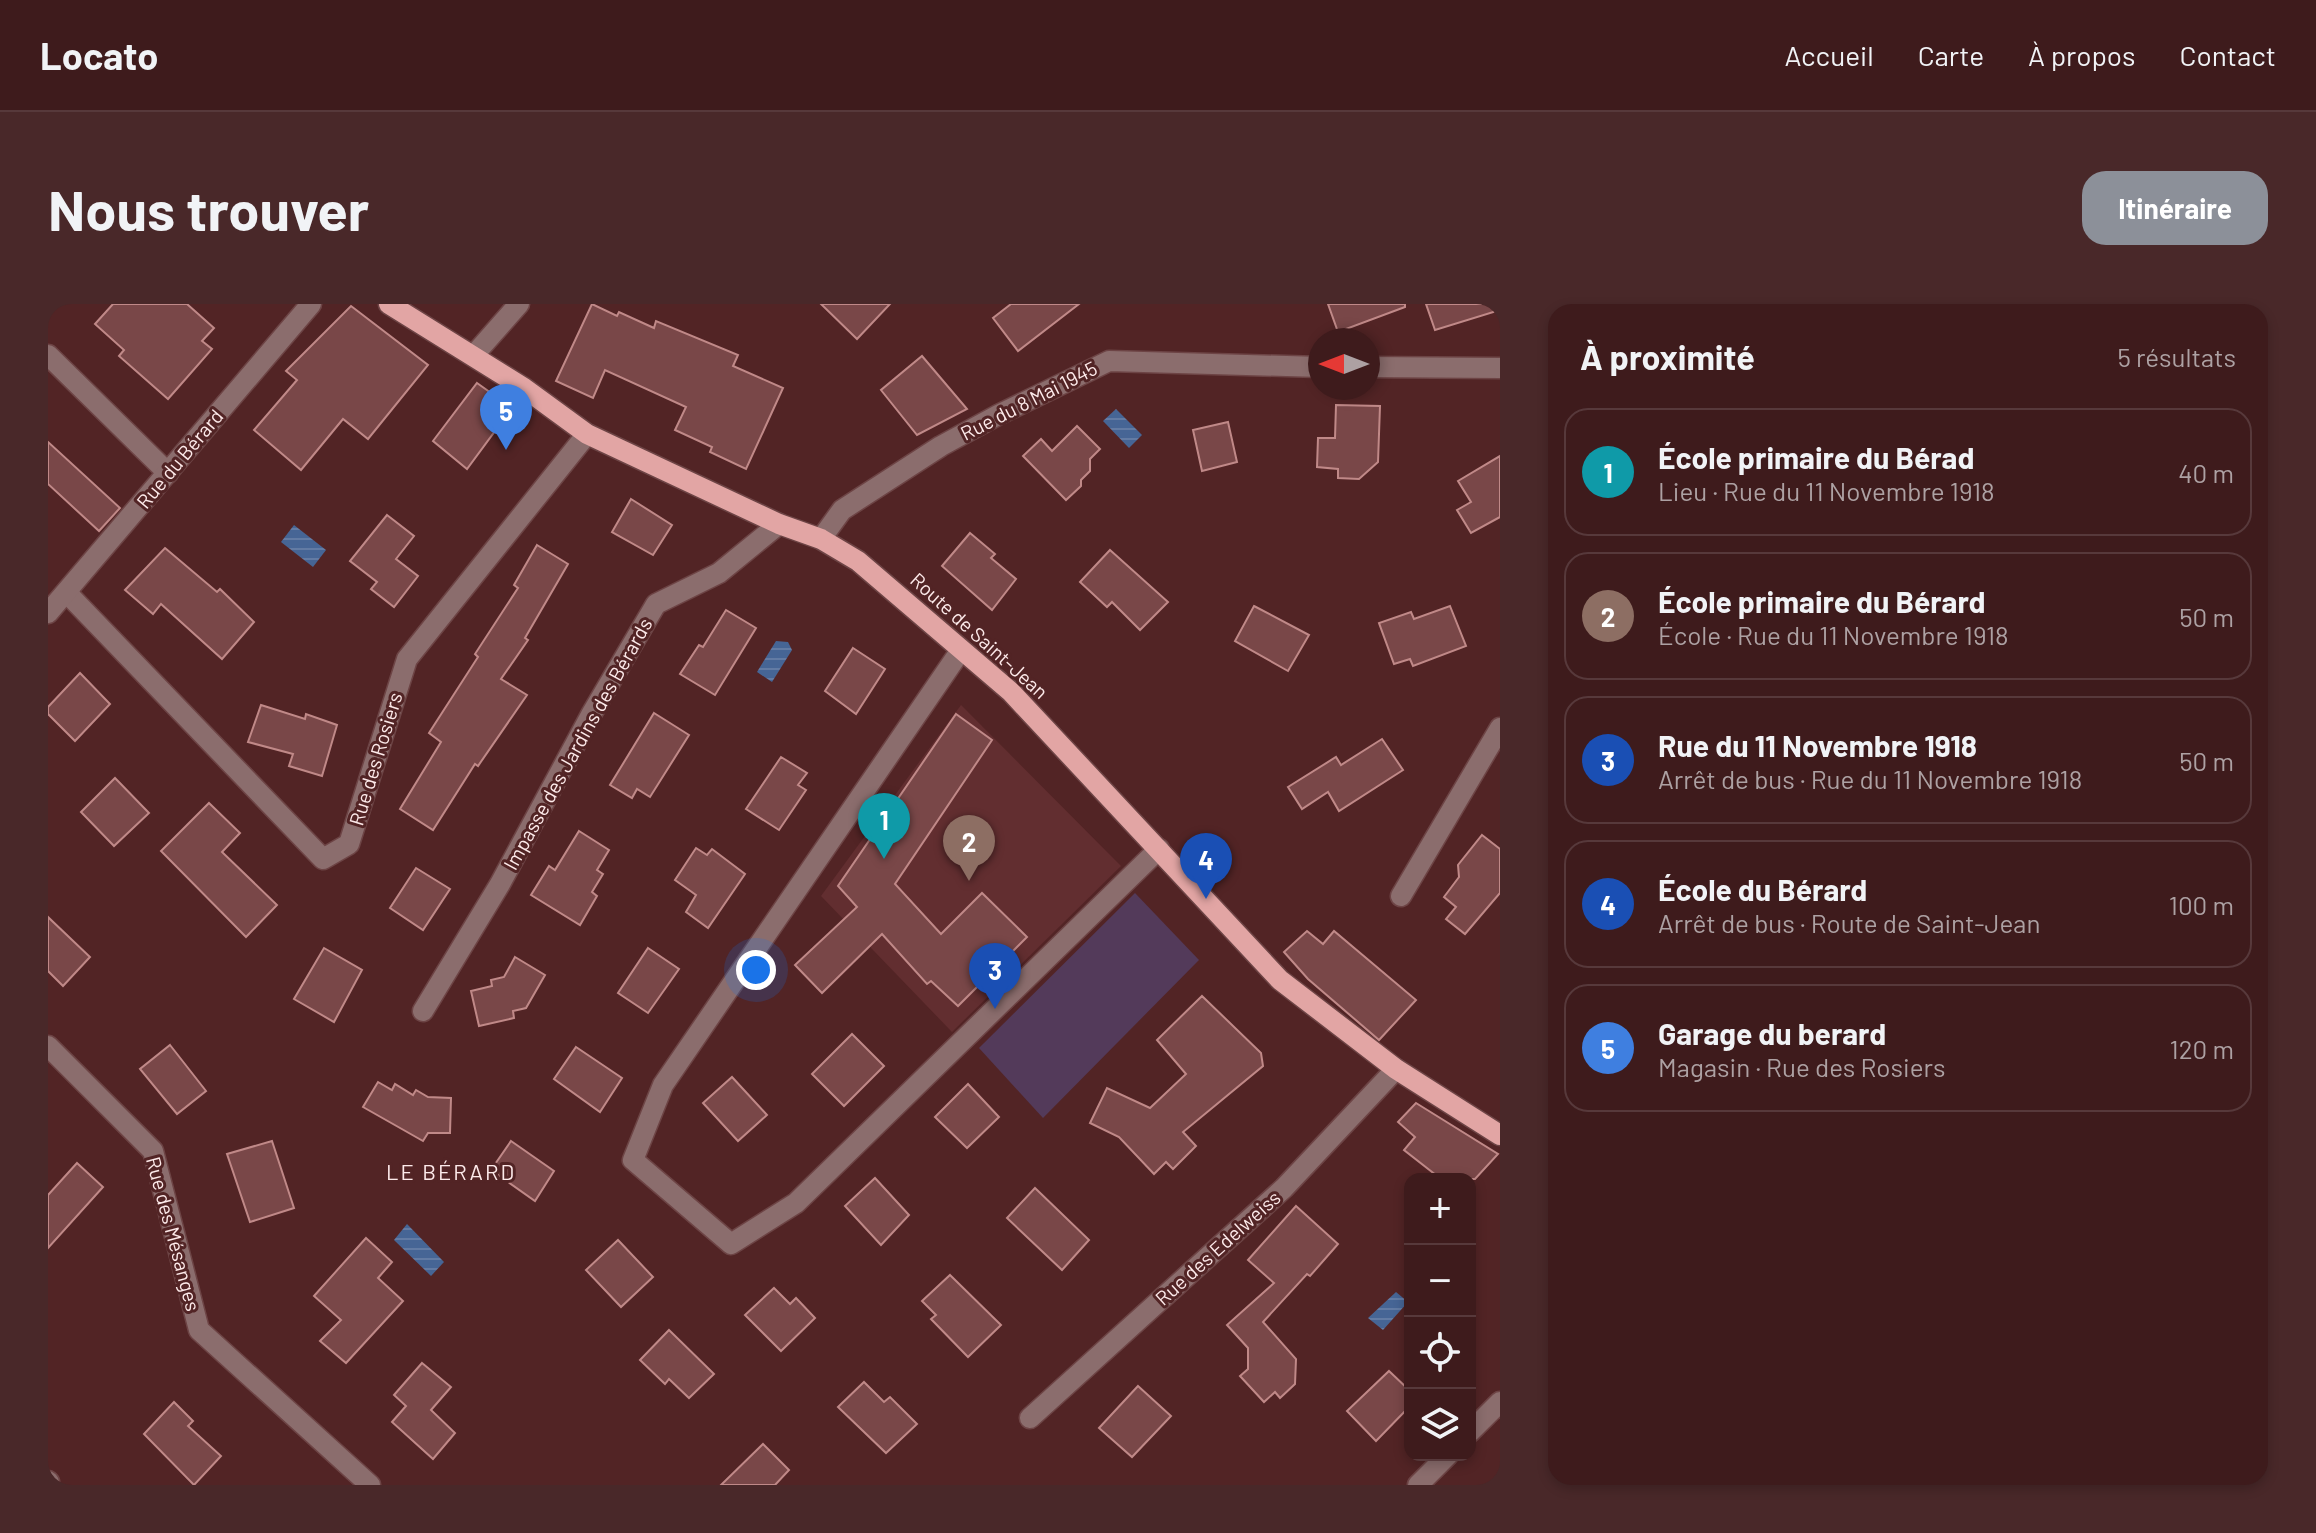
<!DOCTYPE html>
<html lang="fr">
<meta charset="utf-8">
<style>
:root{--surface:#3e1b1c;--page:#492829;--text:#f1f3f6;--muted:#ada1a3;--line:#57393b;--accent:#8c9099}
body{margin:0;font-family:Barlow,sans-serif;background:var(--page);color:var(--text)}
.controls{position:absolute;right:24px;bottom:24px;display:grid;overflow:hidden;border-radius:16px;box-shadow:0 4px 12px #0003}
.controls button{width:72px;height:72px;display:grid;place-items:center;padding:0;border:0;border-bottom:2px solid var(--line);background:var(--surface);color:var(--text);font:40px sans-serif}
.compass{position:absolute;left:1260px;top:24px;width:72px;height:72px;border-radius:50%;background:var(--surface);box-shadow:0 4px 12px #0003;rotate:270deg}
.you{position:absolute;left:708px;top:666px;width:28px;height:28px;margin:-20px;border:6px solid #fff;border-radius:50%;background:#1a73e8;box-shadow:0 0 0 12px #1a73e833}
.badge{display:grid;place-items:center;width:52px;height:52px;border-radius:50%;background:var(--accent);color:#fff;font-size:26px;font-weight:700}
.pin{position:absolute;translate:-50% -66px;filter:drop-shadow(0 2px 4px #0008)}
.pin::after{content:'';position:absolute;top:42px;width:28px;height:24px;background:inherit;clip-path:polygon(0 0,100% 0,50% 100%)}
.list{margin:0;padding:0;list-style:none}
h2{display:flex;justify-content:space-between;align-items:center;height:104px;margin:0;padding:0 32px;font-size:34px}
h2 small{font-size:26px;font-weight:400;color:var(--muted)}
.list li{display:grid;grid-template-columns:52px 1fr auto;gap:24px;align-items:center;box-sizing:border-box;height:128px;margin:0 16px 16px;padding:0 16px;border:2px solid var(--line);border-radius:24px}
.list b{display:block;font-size:30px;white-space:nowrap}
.list p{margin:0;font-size:26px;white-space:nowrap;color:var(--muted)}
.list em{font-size:26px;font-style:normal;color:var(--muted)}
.icon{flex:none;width:44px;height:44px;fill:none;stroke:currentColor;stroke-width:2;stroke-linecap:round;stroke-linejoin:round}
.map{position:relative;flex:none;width:1452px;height:1181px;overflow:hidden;border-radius:24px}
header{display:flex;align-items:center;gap:48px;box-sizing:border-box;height:112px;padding:0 40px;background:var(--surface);border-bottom:2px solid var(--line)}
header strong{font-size:38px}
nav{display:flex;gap:44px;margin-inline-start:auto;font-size:28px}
.intro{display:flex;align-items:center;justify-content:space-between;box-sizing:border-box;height:192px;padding:0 48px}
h1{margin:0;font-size:56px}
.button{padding:20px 36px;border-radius:24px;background:var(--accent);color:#fff;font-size:28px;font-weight:700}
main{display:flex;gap:48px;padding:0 48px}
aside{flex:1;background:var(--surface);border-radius:24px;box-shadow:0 4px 12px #0003}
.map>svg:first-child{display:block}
</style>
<header>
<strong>Locato</strong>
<nav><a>Accueil</a><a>Carte</a><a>À propos</a><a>Contact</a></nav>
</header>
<div class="intro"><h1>Nous trouver</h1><a class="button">Itinéraire</a></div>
<main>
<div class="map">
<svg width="1452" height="1181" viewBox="0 0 1452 1181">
<defs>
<pattern id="water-rules" width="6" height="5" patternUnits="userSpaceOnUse" patternTransform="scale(2)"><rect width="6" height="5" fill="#466595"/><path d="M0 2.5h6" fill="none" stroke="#627ba4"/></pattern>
</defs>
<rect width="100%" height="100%" fill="#522425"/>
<path fill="#622e30" d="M913,401L1073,562L904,728L773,592Z"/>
<path fill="#533a5a" d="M1087,589L1151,656L995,814L931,744Z"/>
<g fill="url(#water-rules)">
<path d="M1068,105L1094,131L1081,144L1055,117Z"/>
<path d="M246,221L278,246L265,263L233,238Z"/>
<path d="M728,337L740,338L744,346L724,378L709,368Z"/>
<path d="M359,920L396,958L383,972L346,936Z"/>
<path d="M1348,988L1360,998L1335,1026L1320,1014Z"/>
</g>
<g fill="#794748" stroke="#c08988" stroke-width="2">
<path d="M65,0H139L166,24L154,37L164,45L120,95L71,52L76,46L47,20Z"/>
<path d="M544,0L569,12L571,8L606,24L608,17L690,51L685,62L735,84L698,165L662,148L664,143L627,126L638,103L557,66L545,94L508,77Z"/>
<path d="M773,0H842L809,35Z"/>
<path d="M963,0H1031L970,47L945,14Z"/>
<path d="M1280,0H1357V3L1290,28Z"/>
<path d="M1378,0H1452V6L1387,26Z"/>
<path d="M303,2L380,61L320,135L295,115L253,166L206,126L249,76L238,67Z"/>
<path d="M874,52L919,105L869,131L833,86Z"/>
<path d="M429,79L464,104L419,165L385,137Z"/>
<path d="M1288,101L1332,102L1330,158L1311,175L1290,174V165L1269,163L1270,134H1287Z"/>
<path d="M1180,118L1189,158L1154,167L1145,126Z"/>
<path d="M1029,122L1052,145L1042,155V167L1033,176V182L1018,196L975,152L993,135L1004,147Z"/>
<path d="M0,138L72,204L51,227L0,180Z"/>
<path d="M1452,152V213L1423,229L1409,206L1423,198L1410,177Z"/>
<path d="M583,195L624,221L605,251L564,228Z"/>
<path d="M339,211L366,232L348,255L370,272L346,303L323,285L329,278L302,257Z"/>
<path d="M922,229L947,250L943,254L968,275L944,306L894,262Z"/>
<path d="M489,241L520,260L477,334L480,336L453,375L479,391L430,462L427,460L385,526L352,505L393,438L381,429L430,353L427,350L470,284L466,281Z"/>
<path d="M117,244L169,288L172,285L206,318L174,355L113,300L105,310L77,286Z"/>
<path d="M1062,246L1120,298L1092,326L1064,298L1059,303L1032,278Z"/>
<path d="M1206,302L1261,331L1240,367L1187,337Z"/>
<path d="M1402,302L1418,342L1365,362L1362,355L1346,360L1331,319L1363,308L1366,315Z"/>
<path d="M678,306L708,324L667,391L632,370L651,341L655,343Z"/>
<path d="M805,344L837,365L808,410L777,387Z"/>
<path d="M32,369L62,400L27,437L0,410V403Z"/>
<path d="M213,401L257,415L258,410L289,421L274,472L241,462L245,450L200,438Z"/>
<path d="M606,409L641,431L602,493L589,485L584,494L562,481Z"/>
<path d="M908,410L944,436L847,580L893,630L934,589L979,633L910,702L883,677L879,680L834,630L774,689L747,661L809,603L790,582Z"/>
<path d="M1334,435L1355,466L1291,507L1280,488L1254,505L1240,483L1288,453L1293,461Z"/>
<path d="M733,453L759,469L750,481L758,486L731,526L698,505Z"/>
<path d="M67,474L101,509L66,542L33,508Z"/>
<path d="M161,499L192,529L174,548L229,601L198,633L113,547Z"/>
<path d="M531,527L561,546L549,566L555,570L544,588L549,592L532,621L483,591L501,562L507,566Z"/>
<path d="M1434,531L1452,545V589L1417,630L1398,615L1408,603L1396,593L1411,573L1410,561Z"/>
<path d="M648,544L659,551L664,545L697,570L660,624L638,608L648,591L627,576Z"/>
<path d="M368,564L402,585L375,626L342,604Z"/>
<path d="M0,613L42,653L15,682L0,667Z"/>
<path d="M1259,627L1275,640L1286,627L1368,696L1331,736L1260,675L1236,648Z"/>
<path d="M276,644L314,666L286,718L246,695Z"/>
<path d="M600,644L631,665L600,709L570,689Z"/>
<path d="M467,653L497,671L478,704L465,707L466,714L431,722L423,687L444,682L443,676L456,673Z"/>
<path d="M1154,692L1213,749L1215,762L1135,828L1148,842L1125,865L1118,858L1106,870L1071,833L1042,819L1059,784L1102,804L1138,770L1109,736Z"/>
<path d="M804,730L836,762L796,802L764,770Z"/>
<path d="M122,741L158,787L129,810L92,765Z"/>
<path d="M528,743L574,774L552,808L506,775Z"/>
<path d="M684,773L719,811L690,837L655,799Z"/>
<path d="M330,778L344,786L347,780L365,791L368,786L380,793L403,794L402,829H380L375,837L315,803Z"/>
<path d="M920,780L951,813L919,844L887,813Z"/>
<path d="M1368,799L1450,850L1427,875H1393L1356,846L1367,833L1350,818Z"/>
<path d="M224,837L246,904L202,918L179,850Z"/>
<path d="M463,837L506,867L487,897L443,866Z"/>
<path d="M29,859L55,883L0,944V891Z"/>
<path d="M827,874L861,911L833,941L797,902Z"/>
<path d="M987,884L1041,936L1014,966L959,914Z"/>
<path d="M1248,902L1290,940L1262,972L1259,970L1215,1018L1248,1055L1247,1080L1232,1094L1227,1088L1216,1098L1192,1072L1200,1065V1044L1179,1021L1226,979L1200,956Z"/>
<path d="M318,934L344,958L330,974L355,997L298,1059L272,1037L293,1016L266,992Z"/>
<path d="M570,936L605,973L573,1003L538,966Z"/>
<path d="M902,971L953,1021L920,1053L883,1015L888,1011L874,997Z"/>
<path d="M726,984L742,1000L748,994L767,1014L733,1047L697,1011Z"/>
<path d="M621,1026L666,1070L641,1094L621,1075L617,1080L592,1056Z"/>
<path d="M374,1059L403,1083L383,1106L407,1129L385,1155L344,1118L358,1102L346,1091Z"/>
<path d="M1341,1067L1362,1087V1102L1328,1137L1299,1107Z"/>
<path d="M816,1078L836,1098L842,1093L869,1120L838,1149L790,1103Z"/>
<path d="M1090,1082L1123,1112L1084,1153L1051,1124Z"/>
<path d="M126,1098L145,1117L140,1122L173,1152L146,1181L96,1130Z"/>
<path d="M715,1140L741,1166L727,1181H673Z"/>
</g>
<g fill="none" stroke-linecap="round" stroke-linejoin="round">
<g stroke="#6d4445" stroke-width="23">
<g id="minor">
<path d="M0,51L120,169"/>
<path d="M426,51L471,0"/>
<path d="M1320,63L1452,64"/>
<path d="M773,235L794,206L893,142L950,111L1061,57L1272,63"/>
<path d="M19,289L275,555L301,540L359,355L539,130"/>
<path d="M0,309L263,0"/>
<path d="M913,346L615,781L585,856L683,940L748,899L1111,545"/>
<path d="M1353,592L1452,424"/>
<path d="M375,707L452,580L544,409L608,300L671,269L731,220"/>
<path d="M0,742L105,847L151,1026L322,1181"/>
<path d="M982,1114L1236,884L1348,765"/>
<path d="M1422,1128L1452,1098"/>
<path d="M0,1177L1,1178"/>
<path d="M1370,1181L1400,1151"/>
</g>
</g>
<g stroke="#6d4445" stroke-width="23">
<path id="major" d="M341,0L476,84L539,130L731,220L773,235L810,257L963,388L1232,676L1348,765L1452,831"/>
</g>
<use href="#minor" stroke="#8b6d6d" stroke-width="20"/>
<use href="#major" stroke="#e2a5a4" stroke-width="20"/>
</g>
<g text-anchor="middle" stroke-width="6" stroke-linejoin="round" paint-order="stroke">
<g font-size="20" fill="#fdeaea" stroke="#522425">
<text transform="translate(981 97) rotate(-27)" y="7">Rue du 8 Mai 1945</text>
<text transform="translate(132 155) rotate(-50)" y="7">Rue du Bérard</text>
<text transform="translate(931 332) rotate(42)" y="7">Route de Saint-Jean</text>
<text transform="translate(530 440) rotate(-61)" y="7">Impasse des Jardins des Bérards</text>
<text transform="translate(328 455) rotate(-73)" y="7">Rue des Rosiers</text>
<text transform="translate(125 930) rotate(75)" y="7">Rue des Mésanges</text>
<text transform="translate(1170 944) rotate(-42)" y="7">Rue des Edelweiss</text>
</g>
<g font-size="22" letter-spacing="2" fill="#fdeaea" stroke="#522425">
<text x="403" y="876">LE BÉRARD</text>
</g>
</g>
</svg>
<div class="controls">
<button>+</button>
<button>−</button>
<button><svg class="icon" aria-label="locate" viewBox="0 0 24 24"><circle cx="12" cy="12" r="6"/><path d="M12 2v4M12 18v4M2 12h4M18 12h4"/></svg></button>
<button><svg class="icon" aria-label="layers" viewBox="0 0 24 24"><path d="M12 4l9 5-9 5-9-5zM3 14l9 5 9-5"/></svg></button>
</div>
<svg class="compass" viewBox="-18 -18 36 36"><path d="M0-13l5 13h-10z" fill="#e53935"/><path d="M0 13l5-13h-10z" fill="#ada1a3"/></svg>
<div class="you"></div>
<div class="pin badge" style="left:836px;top:555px;background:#0f9aa8">1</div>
<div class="pin badge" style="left:921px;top:577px;background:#8d6e63">2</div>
<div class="pin badge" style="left:947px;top:705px;background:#1a4fb4">3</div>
<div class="pin badge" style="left:1158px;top:595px;background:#1a4fb4">4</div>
<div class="pin badge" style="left:458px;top:146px;background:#3f7fe0">5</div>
</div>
<aside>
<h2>À proximité<small>5 résultats</small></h2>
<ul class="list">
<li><span class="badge" style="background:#0f9aa8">1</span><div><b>École primaire du Bérad</b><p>Lieu · Rue du 11 Novembre 1918</p></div><em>40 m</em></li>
<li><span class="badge" style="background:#8d6e63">2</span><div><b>École primaire du Bérard</b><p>École · Rue du 11 Novembre 1918</p></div><em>50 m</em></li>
<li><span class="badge" style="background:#1a4fb4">3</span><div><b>Rue du 11 Novembre 1918</b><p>Arrêt de bus · Rue du 11 Novembre 1918</p></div><em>50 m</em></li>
<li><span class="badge" style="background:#1a4fb4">4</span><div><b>École du Bérard</b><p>Arrêt de bus · Route de Saint-Jean</p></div><em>100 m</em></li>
<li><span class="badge" style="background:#3f7fe0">5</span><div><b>Garage du berard</b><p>Magasin · Rue des Rosiers</p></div><em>120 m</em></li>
</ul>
</aside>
</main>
